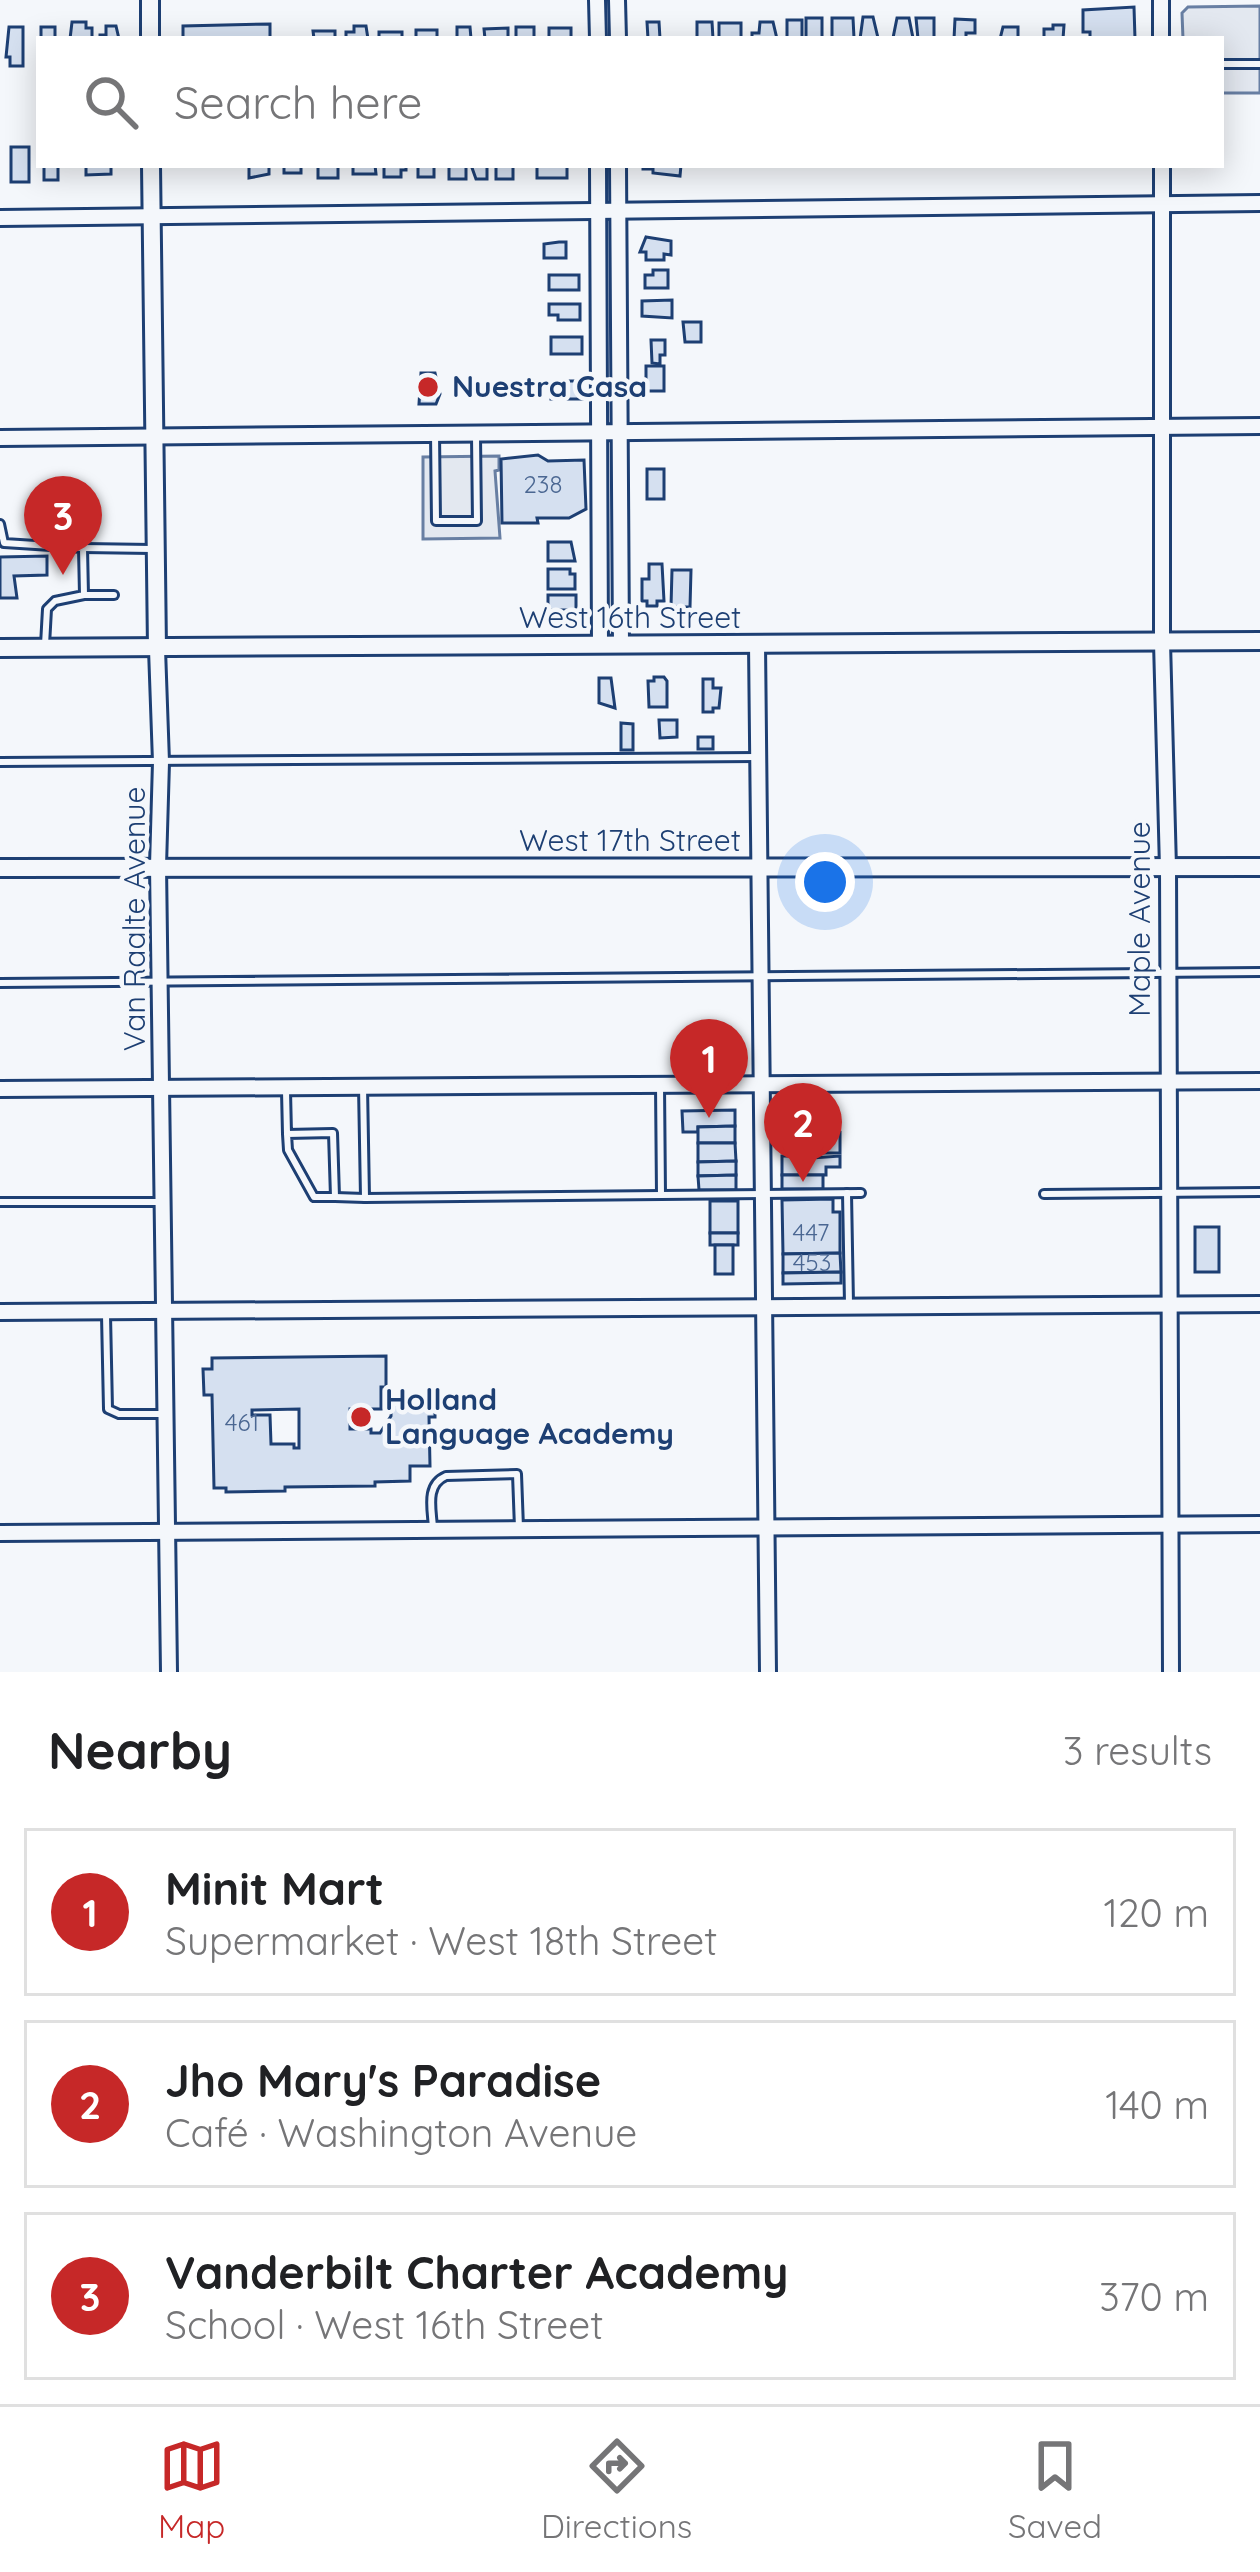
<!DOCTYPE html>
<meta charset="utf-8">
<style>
:root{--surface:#fff;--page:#f2f2f2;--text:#202124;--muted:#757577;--line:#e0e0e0;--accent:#c62828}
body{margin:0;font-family:Quicksand,sans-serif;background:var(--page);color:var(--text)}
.you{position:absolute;left:825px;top:882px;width:42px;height:42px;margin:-30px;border:9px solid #fff;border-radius:50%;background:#1a73e8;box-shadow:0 0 0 18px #1a73e833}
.badge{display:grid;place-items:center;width:78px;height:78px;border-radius:50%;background:var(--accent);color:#fff;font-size:39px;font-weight:700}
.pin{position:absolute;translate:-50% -99px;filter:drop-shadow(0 3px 6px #0008)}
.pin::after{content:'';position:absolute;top:63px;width:42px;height:36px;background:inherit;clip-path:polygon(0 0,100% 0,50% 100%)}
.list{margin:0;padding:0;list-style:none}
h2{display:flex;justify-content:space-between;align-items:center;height:156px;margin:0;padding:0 48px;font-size:51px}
h2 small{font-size:39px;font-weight:400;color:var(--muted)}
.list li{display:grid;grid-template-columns:78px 1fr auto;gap:36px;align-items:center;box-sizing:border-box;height:168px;margin:0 24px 24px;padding:0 24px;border:3px solid var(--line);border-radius:0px}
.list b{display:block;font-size:45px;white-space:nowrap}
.list p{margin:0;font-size:39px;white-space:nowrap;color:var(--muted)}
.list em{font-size:39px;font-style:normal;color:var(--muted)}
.icon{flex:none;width:66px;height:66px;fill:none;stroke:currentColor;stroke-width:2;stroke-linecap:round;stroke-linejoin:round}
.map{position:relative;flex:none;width:1260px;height:1672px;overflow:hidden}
.search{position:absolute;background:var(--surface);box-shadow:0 6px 30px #0003;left:36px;right:36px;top:36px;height:132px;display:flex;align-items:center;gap:30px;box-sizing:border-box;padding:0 42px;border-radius:0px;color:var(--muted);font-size:45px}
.sheet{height:732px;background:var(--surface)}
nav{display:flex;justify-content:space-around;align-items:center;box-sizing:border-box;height:168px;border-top:3px solid var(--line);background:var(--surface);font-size:33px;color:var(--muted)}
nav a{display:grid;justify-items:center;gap:6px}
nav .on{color:var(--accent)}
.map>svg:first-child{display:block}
</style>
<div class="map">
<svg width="1260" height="1672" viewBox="0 0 1260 1672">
<rect width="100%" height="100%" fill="#f4f7fb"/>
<g fill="#e3e8f0" stroke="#687fa3" stroke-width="3">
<path d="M1260,6V93H1221V39H1183L1182,13L1188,7Z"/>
<path d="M499,456V470L495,471L500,538L423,539V457Z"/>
<path d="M784,1107H824V1129H813L802,1137H784Z"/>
</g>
<g fill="#d5e0f0" stroke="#1d3f73" stroke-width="3" fill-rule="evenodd">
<path d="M1134,7L1135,39H1090V32H1083V10Z"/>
<path d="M863,17H873L878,38L860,39Z"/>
<rect x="806" y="18" width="16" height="21"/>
<path d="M832,18H853L854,38L832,39Z"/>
<path d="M897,18H909L913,38H893Z"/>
<path d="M916,18H934V39H918Z"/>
<path d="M955,19L975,20V33H966V39H954Z"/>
<rect x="787" y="20" width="15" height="19"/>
<path d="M72,22H86V28H92V39H70Z"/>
<path d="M647,22H659L660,39H648Z"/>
<path d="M697,22H712L713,39H697Z"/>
<path d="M760,22H773L777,39H752V33H759Z"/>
<rect x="719" y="23" width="22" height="16"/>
<path d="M270,24V39H183V26Z"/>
<path d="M1053,25H1064L1063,39H1044V29H1053Z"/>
<path d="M106,26H116L119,39H100V35H106Z"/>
<path d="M354,26H366L368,39H346V32H354Z"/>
<path d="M9,27H23V66H10V57H6Z"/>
<path d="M41,27H55V39H61H41Z"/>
<path d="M457,27H470L471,39H457Z"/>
<rect x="516" y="27" width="18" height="12"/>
<path d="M1003,27H1018V39H1000Z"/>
<path d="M508,28V39H485L484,29Z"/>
<rect x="549" y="28" width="22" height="11"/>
<rect x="416" y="30" width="21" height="9"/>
<path d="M313,31H335V39H314Z"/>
<rect x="379" y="32" width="23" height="7"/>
<rect x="11" y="147" width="18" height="35"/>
<rect x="44" y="165" width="14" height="15"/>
<path d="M86,165H111V174L86,175Z"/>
<path d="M249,165H269V174L249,178Z"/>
<rect x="284" y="165" width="17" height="8"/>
<rect x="318" y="165" width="20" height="13"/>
<path d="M353,165H375L376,174H353Z"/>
<path d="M384,165H406V170H401V177H384Z"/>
<rect x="418" y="165" width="16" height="12"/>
<rect x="449" y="165" width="17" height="14"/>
<path d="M471,165H487V179H476Z"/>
<rect x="496" y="165" width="17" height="14"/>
<rect x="537" y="165" width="30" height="13"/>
<path d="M643,165H681L680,176L653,173V169H643Z"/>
<path d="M646,237L671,241V255L664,254V260H646V252H640Z"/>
<path d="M559,242H566V258H544V244Z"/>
<path d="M653,270H668V288H645V275H653Z"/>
<rect x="549" y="275" width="30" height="15"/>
<path d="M672,300V318L642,316V301Z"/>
<path d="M549,304H580V320H558V315H549Z"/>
<path d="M683,322H701V342H685Z"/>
<rect x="551" y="337" width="31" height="17"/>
<path d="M651,340H665V355H660V364L652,363Z"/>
<rect x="646" y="366" width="18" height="25"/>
<path d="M421,373H435L440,394L436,404H419Z"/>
<rect x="551" y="381" width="32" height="18"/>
<path d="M538,455L548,461L584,460L586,509L569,518H537L538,523H502L501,459Z"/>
<rect x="647" y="469" width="17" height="30"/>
<path d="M548,542H571L575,561H548Z"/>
<path d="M47,556V575L14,576L17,598H0V557Z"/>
<path d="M649,564H662L664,601H657V606H647V601H642V579H649Z"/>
<path d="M548,569H570V574H575V589H548Z"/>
<path d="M672,570H691L690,607H671Z"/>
<rect x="548" y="595" width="28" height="15"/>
<path d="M654,677H664L667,681V707H649L648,681H654Z"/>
<path d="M599,678H611L615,708L599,703Z"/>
<path d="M703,679H713V688H721L719,708H713V712H703Z"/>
<path d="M659,720H677V737L660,738Z"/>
<path d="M621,723L633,724V750H621Z"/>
<rect x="698" y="737" width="15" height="12"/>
<path d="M735,1110V1126L698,1127V1132H683L682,1111Z"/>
<path d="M735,1126V1143H698V1127Z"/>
<path d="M817,1129L840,1132V1153H804V1136Z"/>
<path d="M698,1143H735L736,1161L698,1162Z"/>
<path d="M782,1156H797L796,1159L840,1156V1167H826V1175H782Z"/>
<path d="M736,1161V1175L698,1176V1162Z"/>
<path d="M736,1175V1190H699L698,1176Z"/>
<rect x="782" y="1175" width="41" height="14"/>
<path d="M833,1199V1212H840V1253L783,1254L782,1200Z"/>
<rect x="710" y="1201" width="28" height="32"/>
<rect x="1195" y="1227" width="24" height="45"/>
<rect x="710" y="1233" width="28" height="12"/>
<rect x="715" y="1245" width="18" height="29"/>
<path d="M840,1253L841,1272L783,1273V1254Z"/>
<path d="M841,1272V1283L783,1284V1273Z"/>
<path d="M386,1356V1387H381V1409H350V1429H371V1433H380L391,1416V1403L435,1402V1417H429L430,1466H410V1481L375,1482V1486L285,1487V1491L226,1492V1488H214L212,1395H204L203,1369H212V1358ZM299,1409V1448H294V1444H271L270,1415H252V1410Z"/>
</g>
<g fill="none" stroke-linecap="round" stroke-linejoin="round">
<g stroke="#1d3f73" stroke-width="12">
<g id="service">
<path d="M1221,64H1260"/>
<path d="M435,433L436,521H477L476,436"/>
<path d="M0,524L4,543L83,548L84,595L55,601L47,609L45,645"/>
<path d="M83,548L152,549"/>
<path d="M84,595H114"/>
<path d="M0,762L757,757"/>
<path d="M0,983L1260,972"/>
<path d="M660,1085L661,1195"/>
<path d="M363,1086L365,1198L861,1193"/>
<path d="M808,1087V1123"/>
<path d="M286,1091L287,1134L333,1133L335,1197H314L288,1150L287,1134"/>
<path d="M847,1193L849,1304"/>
<path d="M1044,1194L1260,1192"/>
<path d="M335,1197L365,1198"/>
<path d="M0,1202H159"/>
<path d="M106,1315L108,1409L119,1414H162"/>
<path d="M433,1528C432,1509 425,1485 446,1476L517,1474L519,1528"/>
</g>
</g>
<g stroke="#1d3f73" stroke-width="20">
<g id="minor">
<path d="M597,0L598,39"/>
<path d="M617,0L618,39"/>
<path d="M1161,0V39"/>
<path d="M598,165L600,644"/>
<path d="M618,165L621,644"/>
<path d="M1162,165V642L1168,868L1171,1672"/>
<path d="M0,218L1260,203"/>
<path d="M0,438L1260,426"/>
<path d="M757,644L768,1672"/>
<path d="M157,649L161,762L158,866L169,1672"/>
<path d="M0,1089L1260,1081"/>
<path d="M0,1312L1260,1304"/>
<path d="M0,1533L1260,1524"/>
</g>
</g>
<g stroke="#1d3f73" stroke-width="22">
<g id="tertiary">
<path d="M150,0V39"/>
<path d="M151,165L157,649"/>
<path d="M0,648L1260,641"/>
<path d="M0,868L1260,867"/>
</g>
</g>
<use href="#service" stroke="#f4f7fb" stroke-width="6"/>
<use href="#minor" stroke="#f4f7fb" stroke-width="14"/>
<use href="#tertiary" stroke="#f4f7fb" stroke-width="16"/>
</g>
<g fill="#c62828" stroke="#f4f7fb" stroke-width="4.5">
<circle cx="428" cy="387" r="12"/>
<circle cx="361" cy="1417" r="12"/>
</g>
<g text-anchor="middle" stroke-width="9" stroke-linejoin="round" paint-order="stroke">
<g font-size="24" fill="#4b6792">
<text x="543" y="493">238</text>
<text x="811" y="1241">447</text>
<text x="812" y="1271">453</text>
<text x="242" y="1431">461</text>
</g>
<g font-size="30" font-weight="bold" fill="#1d3f73" stroke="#f4f7fb" text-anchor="start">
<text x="452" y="397">Nuestra Casa</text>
<text x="385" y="1410">Holland<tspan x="385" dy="34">Language Academy</tspan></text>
</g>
<g font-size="30" fill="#1d3f73" stroke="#f4f7fb">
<text x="630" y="628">West 16th Street</text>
<text x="630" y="851">West 17th Street</text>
<text transform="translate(135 919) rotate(-90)" y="10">Van Raalte Avenue</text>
<text transform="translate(1140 919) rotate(-90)" y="10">Maple Avenue</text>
</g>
</g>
</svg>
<div class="you"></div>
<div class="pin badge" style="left:709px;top:1118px">1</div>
<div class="pin badge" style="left:803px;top:1182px">2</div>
<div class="pin badge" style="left:63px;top:575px">3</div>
<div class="search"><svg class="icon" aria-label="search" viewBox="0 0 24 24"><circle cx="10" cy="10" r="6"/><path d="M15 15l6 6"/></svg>Search here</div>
</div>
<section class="sheet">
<h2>Nearby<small>3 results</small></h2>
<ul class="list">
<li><span class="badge">1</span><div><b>Minit Mart</b><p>Supermarket · West 18th Street</p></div><em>120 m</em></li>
<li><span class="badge">2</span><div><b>Jho Mary's Paradise</b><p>Café · Washington Avenue</p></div><em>140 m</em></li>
<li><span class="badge">3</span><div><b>Vanderbilt Charter Academy</b><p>School · West 16th Street</p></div><em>370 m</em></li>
</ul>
</section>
<nav>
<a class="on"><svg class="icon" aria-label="map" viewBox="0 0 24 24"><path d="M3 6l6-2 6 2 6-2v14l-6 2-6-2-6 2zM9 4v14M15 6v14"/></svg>Map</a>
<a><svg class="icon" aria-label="directions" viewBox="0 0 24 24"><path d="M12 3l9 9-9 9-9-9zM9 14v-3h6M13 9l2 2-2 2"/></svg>Directions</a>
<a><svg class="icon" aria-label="saved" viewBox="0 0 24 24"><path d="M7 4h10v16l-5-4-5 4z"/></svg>Saved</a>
</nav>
